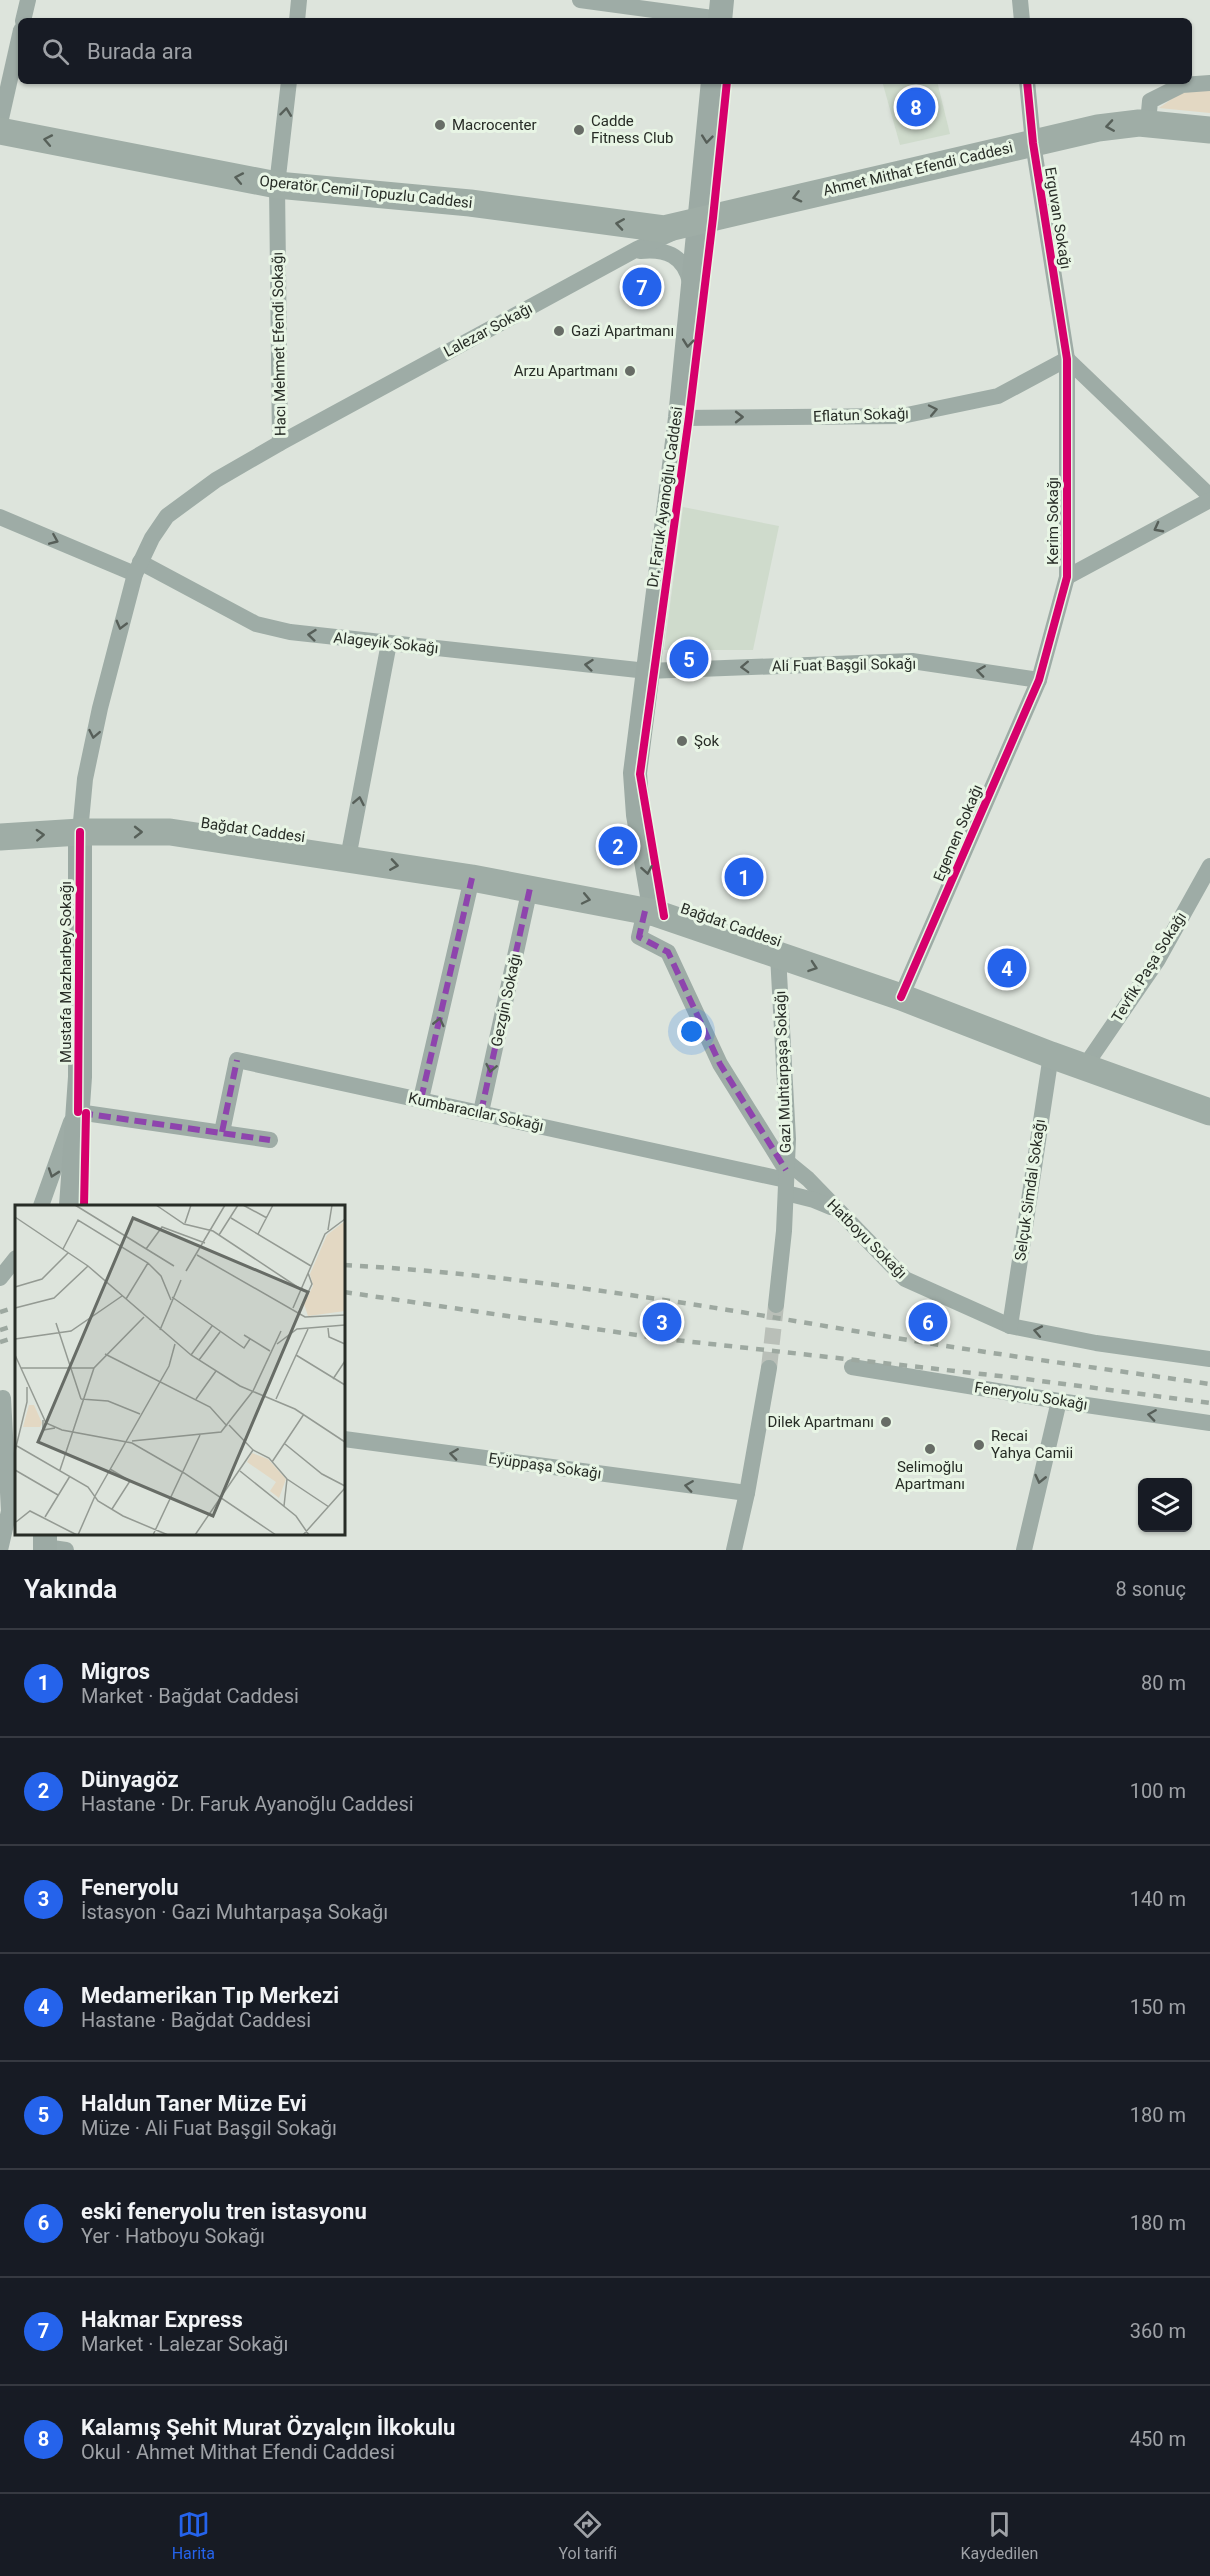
<!DOCTYPE html>
<html lang="tr">
<meta charset="utf-8">
<style>
:root{--surface:#171b24;--page:#242831;--text:#f1f3f6;--muted:#9ea1a6;--line:#363941;--accent:#2563eb}
body{margin:0;font-family:Roboto,sans-serif;background:var(--page);color:var(--text)}
.controls{position:absolute;right:18px;bottom:18px;display:grid;overflow:hidden;border-radius:9px;box-shadow:0 2px 4px #0004}
.controls button{width:54px;height:54px;display:grid;place-items:center;padding:0;border:0;border-bottom:2px solid var(--line);background:var(--surface);color:var(--text);font:30px sans-serif}
.you{position:absolute;left:692px;top:1032px;width:21px;height:21px;margin:-15px;border:4px solid #fff;border-radius:50%;background:#1a73e8;box-shadow:0 0 0 9px #1a73e833}
.badge{display:grid;place-items:center;width:39px;height:39px;border-radius:50%;background:var(--accent);color:#fff;font-size:20px;font-weight:700}
.pin{position:absolute;translate:-50% -50%;border:3px solid #fff;box-shadow:0 2px 6px #0006}
.list{margin:0;padding:0;list-style:none}
h2{display:flex;justify-content:space-between;align-items:center;height:78px;margin:0;padding:0 24px;font-size:26px}
h2 small{font-size:20px;font-weight:400;color:var(--muted)}
.list li{display:grid;grid-template-columns:39px 1fr auto;gap:18px;align-items:center;box-sizing:border-box;height:108px;padding:0 24px;border-top:2px solid var(--line)}
.list b{display:block;font-size:22px;white-space:nowrap}
.list p{margin:0;font-size:20px;white-space:nowrap;color:var(--muted)}
.list em{font-size:20px;font-style:normal;color:var(--muted)}
.icon{flex:none;width:33px;height:33px;fill:none;stroke:currentColor;stroke-width:2;stroke-linecap:round;stroke-linejoin:round}
.map{position:relative;flex:none;width:1210px;height:1550px;overflow:hidden}
.search{position:absolute;background:var(--surface);box-shadow:0 2px 4px #0004;left:18px;right:18px;top:18px;height:66px;display:flex;align-items:center;gap:15px;box-sizing:border-box;padding:0 21px;border-radius:9px;color:var(--muted);font-size:22px}
.sheet{height:942px;background:var(--surface)}
nav{display:flex;justify-content:space-around;align-items:center;box-sizing:border-box;height:84px;border-top:2px solid var(--line);background:var(--surface);font-size:16px;color:var(--muted)}
nav a{display:grid;justify-items:center;gap:3px}
nav .on{color:var(--accent)}
.map>svg:first-child{display:block}
</style>
<div class="map">
<svg width="1210" height="1550" viewBox="0 0 1210 1550">
<rect width="100%" height="100%" fill="#dde4dc"/>
<g fill="#cfdbcc">
<path d="M882,81H937L950,134L900,145Z"/>
<path d="M683,507L779,526L753,650H664Z"/>
</g>
<path fill="#e3d8c3" d="M1186,89L1210,91V113L1159,108Z"/>
<g fill="none" stroke-linecap="round" stroke-linejoin="round">
<path stroke="#b9bfb8" stroke-width="16" stroke-dasharray="16 8" stroke-linecap="butt" d="M769,1368L776,1305"/>
<g stroke="#9eaca6" stroke-width="16">
<path d="M580,0L720,19"/>
<path d="M1020,0L1022,21"/>
<path d="M23,21L28,0"/>
<path d="M297,21L299,0"/>
<path d="M0,123L21,30"/>
<path d="M1148,123L1150,101L1182,85L1210,83"/>
<path d="M640,251C666,248 684,256 690,282"/>
<path d="M1067,359L1210,496"/>
<path d="M680,418L902,416L998,396L1067,359"/>
<path d="M280,443L277,185L289,81"/>
<path d="M0,517L135,574"/>
<path d="M140,562L256,624L290,632L647,671L912,661L1039,680"/>
<path d="M1067,577L1210,500"/>
<path d="M80,832L85,779L100,708L135,574L152,538L167,516L216,480L280,443L637,249L672,233"/>
<path d="M348,858L389,643"/>
<path d="M645,911L639,937L668,952L720,1064L786,1170"/>
<path d="M901,997L1039,680L1067,577V359L1033,143L1027,81"/>
<path d="M1085,1066L1157,961L1210,866"/>
<path d="M421,1099L472,878"/>
<path d="M78,1112L270,1140"/>
<path d="M481,1112L530,888"/>
<path d="M222,1132L237,1060L786,1180"/>
<path d="M786,1161L808,1179L905,1279L1010,1326L1096,1343L1210,1359"/>
<path d="M786,1193L814,1200L831,1207"/>
<path d="M41,1206L71,1122"/>
<path d="M0,1278L16,1258"/>
<path d="M776,1305L784,1231L788,1139L778,955"/>
<path d="M1010,1326L1051,1055"/>
<path d="M852,1367L1059,1401L1210,1423"/>
<path d="M344,1439L747,1493"/>
<path d="M45,1547L66,1550"/>
<path d="M0,1550L9,1511L3,1398"/>
<path d="M734,1550L747,1493L769,1368"/>
<path d="M1024,1550L1059,1401"/>
</g>
<g stroke="#9caaa4" stroke-width="24">
<path d="M720,21L722,0"/>
<path d="M655,913L638,815L635,773L680,418L713,81"/>
<path d="M71,1206L80,1077V832"/>
<path d="M45,1550V1534"/>
</g>
<g stroke="#9fada6" stroke-width="27">
<path d="M0,131L277,185L470,203L664,229L1098,128L1139,123L1210,130"/>
<path d="M0,837L80,832H170L472,878L655,913L901,997L1051,1055L1210,1112"/>
</g>
<g stroke="#9da8a0" stroke-width="4.5" stroke-dasharray="8 8" stroke-linecap="butt">
<path d="M344,1265C529,1275 713,1307 896,1338C1000,1355 1105,1369 1210,1384"/>
<path d="M344,1292L657,1338L1018,1378L1210,1403"/>
<path d="M0,1312L16,1307"/>
<path d="M0,1330L16,1325"/>
<path d="M0,1342L16,1337"/>
</g>
<g stroke="#8e44ad" stroke-width="6" stroke-dasharray="12 6" stroke-linecap="butt">
<path d="M645,911L639,937L668,952L720,1064L786,1170"/>
<path d="M421,1099L472,878"/>
<path d="M481,1112L530,888"/>
<path d="M81,1113L270,1140"/>
<path d="M222,1132L237,1060"/>
</g>
<g stroke="#e8f5e5" stroke-width="11">
<g id="cycleway">
<path d="M664,916L640,774L689,417L713,218L727,81"/>
<path d="M901,997L1039,680L1067,577V359L1033,143L1027,81"/>
<path d="M78,1112L80,832"/>
<path d="M84,1206L86,1113"/>
</g>
</g>
<use href="#cycleway" stroke="#d6006c" stroke-width="8"/>
</g>
<defs><path id="oneway-chevron" d="M-2-3.5L2.5 0L-2 3.5" fill="none" stroke-width="1.6" stroke-linecap="round" stroke-linejoin="round" transform="scale(1.5)"/></defs>
<g stroke="#575f59">
<use href="#oneway-chevron" transform="translate(286 112) rotate(-83)"/>
<use href="#oneway-chevron" transform="translate(933 410) rotate(-12)"/>
<use href="#oneway-chevron" transform="translate(739 417)"/>
<use href="#oneway-chevron" transform="translate(1158 528) rotate(152)"/>
<use href="#oneway-chevron" transform="translate(54 540) rotate(23)"/>
<use href="#oneway-chevron" transform="translate(121 625) rotate(105)"/>
<use href="#oneway-chevron" transform="translate(312 635) rotate(-174)"/>
<use href="#oneway-chevron" transform="translate(589 665) rotate(-174)"/>
<use href="#oneway-chevron" transform="translate(745 667) rotate(178)"/>
<use href="#oneway-chevron" transform="translate(981 671) rotate(-172)"/>
<use href="#oneway-chevron" transform="translate(94 734) rotate(101)"/>
<use href="#oneway-chevron" transform="translate(359 801) rotate(-79)"/>
<use href="#oneway-chevron" transform="translate(439 1022) rotate(-77)"/>
<use href="#oneway-chevron" transform="translate(491 1068) rotate(102)"/>
<use href="#oneway-chevron" transform="translate(53 1173) rotate(109)"/>
<use href="#oneway-chevron" transform="translate(1038 1331) rotate(-169)"/>
<use href="#oneway-chevron" transform="translate(1152 1415) rotate(-172)"/>
<use href="#oneway-chevron" transform="translate(454 1454) rotate(-172)"/>
<use href="#oneway-chevron" transform="translate(1040 1479) rotate(103)"/>
<use href="#oneway-chevron" transform="translate(689 1486) rotate(-172)"/>
</g>
<g stroke="#576059">
<use href="#oneway-chevron" transform="translate(1110 126) rotate(171)"/>
<use href="#oneway-chevron" transform="translate(48 140) rotate(-169)"/>
<use href="#oneway-chevron" transform="translate(239 178) rotate(-169)"/>
<use href="#oneway-chevron" transform="translate(797 197) rotate(166)"/>
<use href="#oneway-chevron" transform="translate(620 224) rotate(-171)"/>
<use href="#oneway-chevron" transform="translate(138 832)"/>
<use href="#oneway-chevron" transform="translate(40 835) rotate(-3)"/>
<use href="#oneway-chevron" transform="translate(394 865) rotate(9)"/>
<use href="#oneway-chevron" transform="translate(586 899) rotate(12)"/>
<use href="#oneway-chevron" transform="translate(813 967) rotate(19)"/>
</g>
<g stroke="#565e58">
<use href="#oneway-chevron" transform="translate(707 139) rotate(96)"/>
<use href="#oneway-chevron" transform="translate(688 343) rotate(96)"/>
<use href="#oneway-chevron" transform="translate(647 870) rotate(80)"/>
</g>
<g fill="#676c66" stroke="#e8f5e5" stroke-width="2">
<circle cx="440" cy="125" r="6"/>
<circle cx="579" cy="130" r="6"/>
<circle cx="559" cy="331" r="6"/>
<circle cx="630" cy="371" r="6"/>
<circle cx="682" cy="741" r="6"/>
<circle cx="886" cy="1422" r="6"/>
<circle cx="979" cy="1445" r="6"/>
<circle cx="930" cy="1449" r="6"/>
</g>
<g text-anchor="middle" stroke-width="6" stroke-linejoin="round" paint-order="stroke">
<g font-size="15" fill="#272c26" stroke="#e8f5e5" text-anchor="start">
<text x="591" y="126">Cadde<tspan x="591" dy="17">Fitness Club</tspan></text>
<text x="452" y="130">Macrocenter</text>
<text x="571" y="336">Gazi Apartmanı</text>
<text x="618" y="376" text-anchor="end">Arzu Apartmanı</text>
<text x="694" y="746">Şok</text>
<text x="874" y="1427" text-anchor="end">Dilek Apartmanı</text>
<text x="991" y="1441">Recai<tspan x="991" dy="17">Yahya Camii</tspan></text>
<text x="930" y="1472" text-anchor="middle">Selimoğlu<tspan x="930" dy="17">Apartmanı</tspan></text>
</g>
<g font-size="15" fill="#272c26" stroke="#e8f5e5">
<text transform="translate(918 169) rotate(-13)" y="5">Ahmet Mithat Efendi Caddesi</text>
<text transform="translate(366 192) rotate(6)" y="5">Operatör Cemil Topuzlu Caddesi</text>
<text transform="translate(1058 218) rotate(81)" y="5">Erguvan Sokağı</text>
<text transform="translate(488 330) rotate(-28)" y="5">Lalezar Sokağı</text>
<text transform="translate(279 344) rotate(-91)" y="5">Hacı Mehmet Efendi Sokağı</text>
<text transform="translate(861 415) rotate(-2)" y="5">Eflatun Sokağı</text>
<text transform="translate(665 497) rotate(-82)" y="5">Dr. Faruk Ayanoğlu Caddesi</text>
<text transform="translate(1053 521) rotate(-90)" y="5">Kerim Sokağı</text>
<text transform="translate(386 643) rotate(6)" y="5">Alageyik Sokağı</text>
<text transform="translate(844 665) rotate(-1)" y="5">Ali Fuat Başgil Sokağı</text>
<text transform="translate(253 830) rotate(8)" y="5">Bağdat Caddesi</text>
<text transform="translate(958 833) rotate(-67)" y="5">Egemen Sokağı</text>
<text transform="translate(731 925) rotate(19)" y="5">Bağdat Caddesi</text>
<text transform="translate(1149 967) rotate(-58)" y="5">Tevfik Paşa Sokağı</text>
<text transform="translate(66 972) rotate(-90)" y="5">Mustafa Mazharbey Sokağı</text>
<text transform="translate(506 1000) rotate(-78)" y="5">Gezgin Sokağı</text>
<text transform="translate(783 1072) rotate(-92)" y="5">Gazi Muhtarpaşa Sokağı</text>
<text transform="translate(476 1112) rotate(12)" y="5">Kumbaracılar Sokağı</text>
<text transform="translate(1030 1190) rotate(-82)" y="5">Selçuk Simdal Sokağı</text>
<text transform="translate(867 1239) rotate(45)" y="5">Hatboyu Sokağı</text>
<text transform="translate(1031 1396) rotate(9)" y="5">Feneryolu Sokağı</text>
<text transform="translate(545 1466) rotate(8)" y="5">Eyüppaşa Sokağı</text>
</g>
</g>
<g transform="translate(15 1205)">
<rect width="330" height="330" fill="#dde4dc"/>
<path d="M330,16V106L293,111L289,99L298,81L295,69L312,30ZM14,200H19L27,218L25,222H8ZM237,248L253,254L271,274L264,293L255,286L261,277L232,257Z" fill="#e3d8c3"/>
<path fill="none" stroke="#949a93" stroke-width="1.5" d="M60,0L159,61M141,0L169,19L198,26L287,85M228,0L252,13M0,12L73,61L176,150L225,181L280,204L330,237M216,13L296,61M170,18L176,0M313,25L317,0M243,29L258,0M204,30L223,0M48,44L63,15L133,58L146,71L156,95M131,44L147,22L190,38M182,50L290,112L330,110M171,66L210,0M0,82L27,74L53,48M157,92L229,143L235,134M111,94L133,58M0,103L39,93L73,61M278,103L310,29L330,14M283,109L297,79L293,68M41,118L66,194M313,123L314,132L330,139M145,125L166,75M229,130L255,146M0,134L56,126L107,91M262,139L282,124L330,120M90,149L195,202L212,221M0,150L31,218L47,225L117,238L169,268L261,330M176,150L197,121M281,150L330,180M184,155L205,127M6,163H79M318,174L330,156M238,186L266,126M66,194L93,196L125,209M181,194L201,166M261,194L293,124M28,215V225L40,223M214,220L238,245L254,253L272,274L314,302M117,236L206,227L238,186M270,239L307,269L330,281M2,241L73,282L83,296L108,311L153,330M0,246L12,197V182M257,257L289,209M95,264L115,276L97,304M0,265L43,290M45,265L79,163L129,112M225,266L281,311L294,330M269,301L272,274M30,312L55,271M1,317L15,306L62,330M63,330L80,291L154,161L160,139M138,330L185,230M180,330L238,245M288,330L330,283"/>
<path fill="#676c66" fill-opacity="0.15" stroke="#676c66" stroke-width="3" d="M118,13L293,87L198,311L23,237Z"/>
<rect width="330" height="330" fill="none" stroke="#272c26" stroke-width="3"/>
</g>
</svg>
<div class="controls">
<button><svg class="icon" aria-label="layers" viewBox="0 0 24 24"><path d="M12 4l9 5-9 5-9-5zM3 14l9 5 9-5"/></svg></button>
</div>
<div class="you"></div>
<div class="pin badge" style="left:744px;top:877px">1</div>
<div class="pin badge" style="left:618px;top:846px">2</div>
<div class="pin badge" style="left:662px;top:1322px">3</div>
<div class="pin badge" style="left:1007px;top:968px">4</div>
<div class="pin badge" style="left:689px;top:659px">5</div>
<div class="pin badge" style="left:928px;top:1322px">6</div>
<div class="pin badge" style="left:642px;top:287px">7</div>
<div class="pin badge" style="left:916px;top:107px">8</div>
<div class="search"><svg class="icon" aria-label="search" viewBox="0 0 24 24"><circle cx="10" cy="10" r="6"/><path d="M15 15l6 6"/></svg>Burada ara</div>
</div>
<section class="sheet">
<h2>Yakında<small>8 sonuç</small></h2>
<ul class="list">
<li><span class="badge">1</span><div><b>Migros</b><p>Market · Bağdat Caddesi</p></div><em>80 m</em></li>
<li><span class="badge">2</span><div><b>Dünyagöz</b><p>Hastane · Dr. Faruk Ayanoğlu Caddesi</p></div><em>100 m</em></li>
<li><span class="badge">3</span><div><b>Feneryolu</b><p>İstasyon · Gazi Muhtarpaşa Sokağı</p></div><em>140 m</em></li>
<li><span class="badge">4</span><div><b>Medamerikan Tıp Merkezi</b><p>Hastane · Bağdat Caddesi</p></div><em>150 m</em></li>
<li><span class="badge">5</span><div><b>Haldun Taner Müze Evi</b><p>Müze · Ali Fuat Başgil Sokağı</p></div><em>180 m</em></li>
<li><span class="badge">6</span><div><b>eski feneryolu tren istasyonu</b><p>Yer · Hatboyu Sokağı</p></div><em>180 m</em></li>
<li><span class="badge">7</span><div><b>Hakmar Express</b><p>Market · Lalezar Sokağı</p></div><em>360 m</em></li>
<li><span class="badge">8</span><div><b>Kalamış Şehit Murat Özyalçın İlkokulu</b><p>Okul · Ahmet Mithat Efendi Caddesi</p></div><em>450 m</em></li>
</ul>
</section>
<nav>
<a class="on"><svg class="icon" aria-label="map" viewBox="0 0 24 24"><path d="M3 6l6-2 6 2 6-2v14l-6 2-6-2-6 2zM9 4v14M15 6v14"/></svg>Harita</a>
<a><svg class="icon" aria-label="directions" viewBox="0 0 24 24"><path d="M12 3l9 9-9 9-9-9zM9 14v-3h6M13 9l2 2-2 2"/></svg>Yol tarifi</a>
<a><svg class="icon" aria-label="saved" viewBox="0 0 24 24"><path d="M7 4h10v16l-5-4-5 4z"/></svg>Kaydedilen</a>
</nav>
